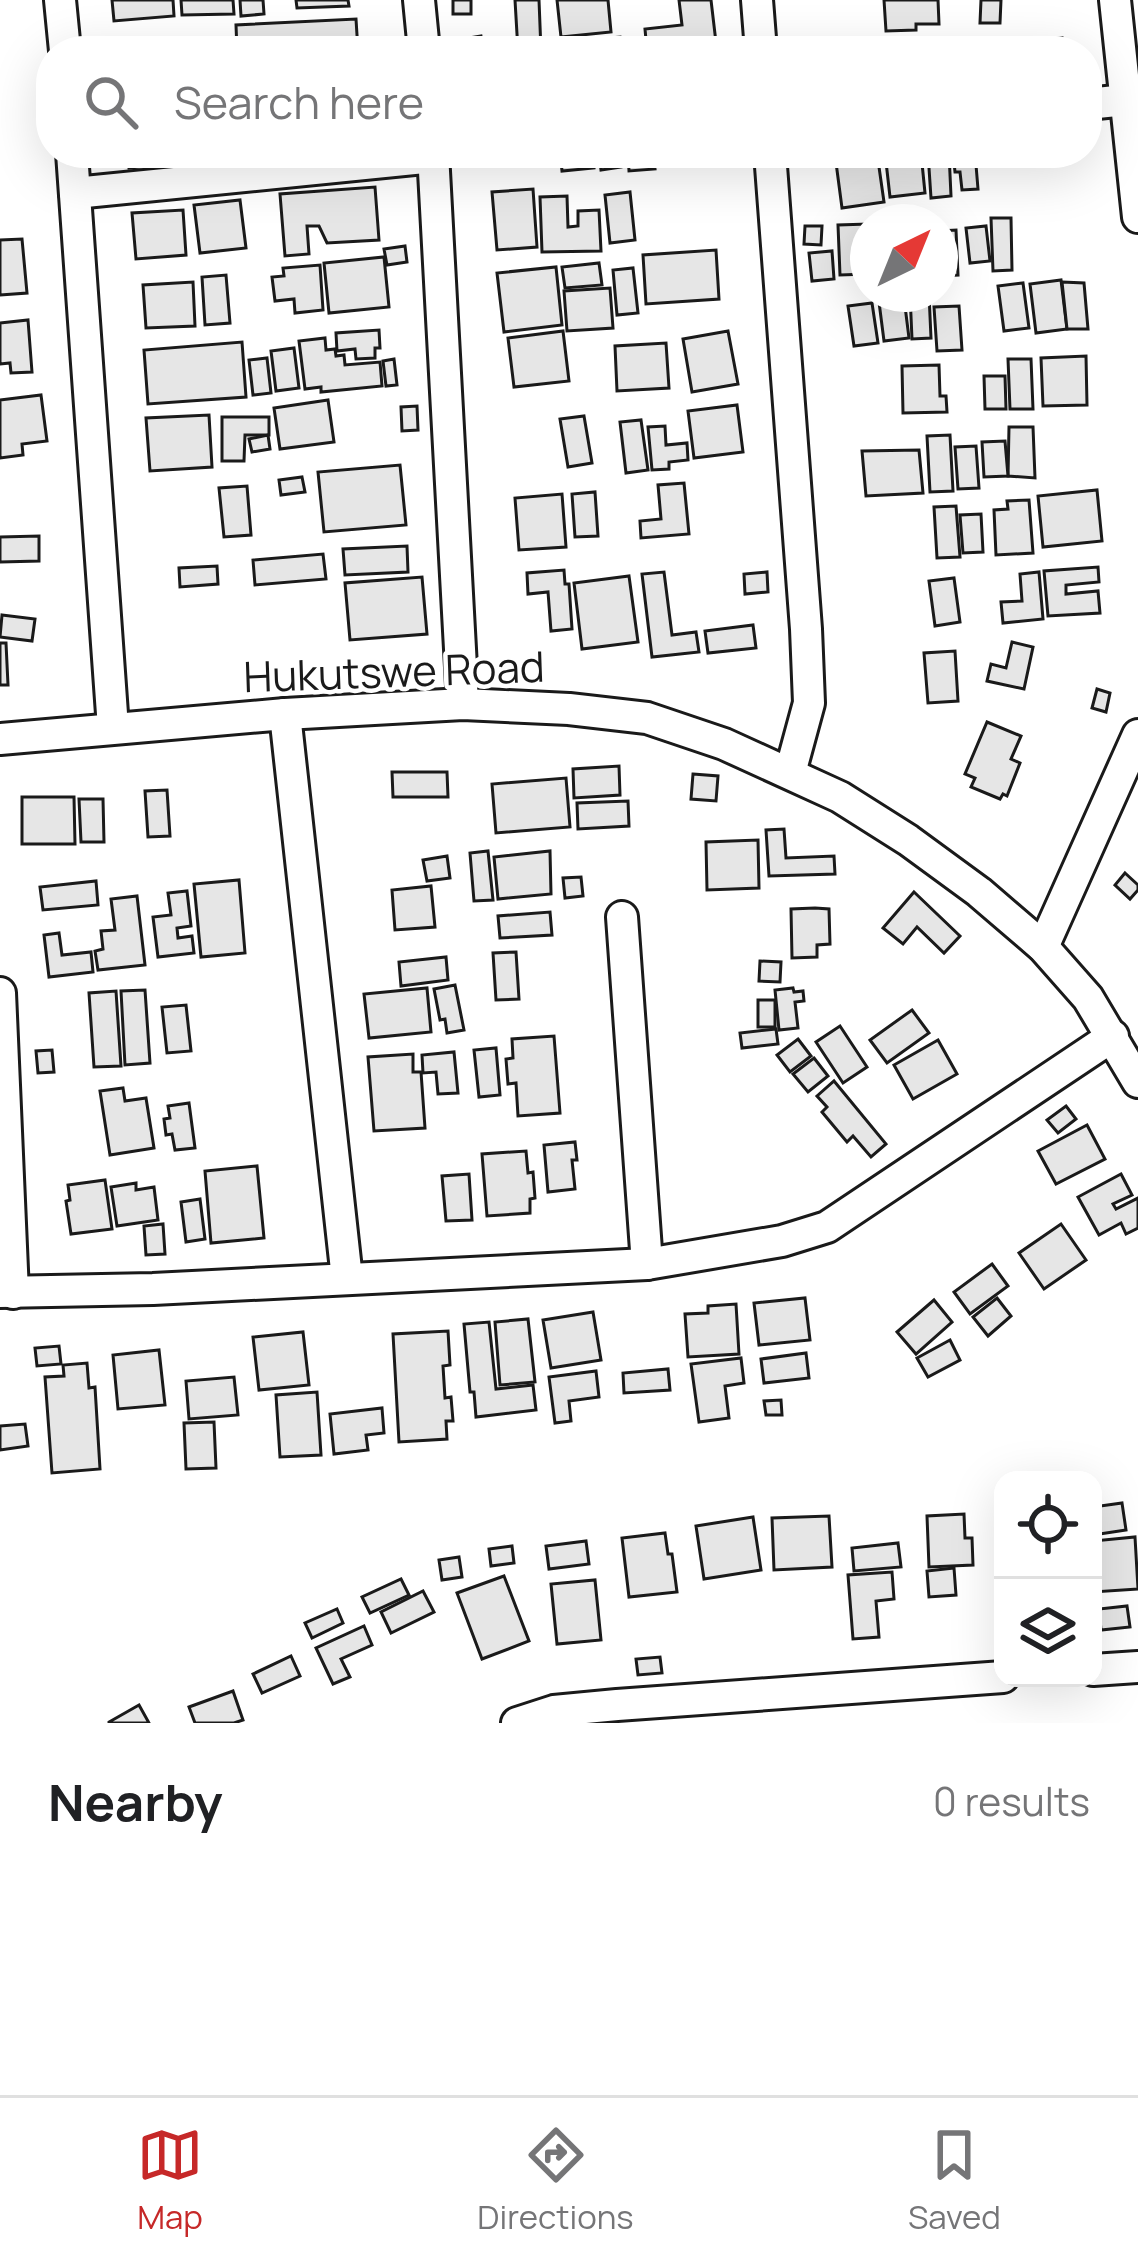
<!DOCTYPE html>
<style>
:root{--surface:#fff;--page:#f6f6f6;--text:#202124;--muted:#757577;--line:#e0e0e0;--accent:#c62828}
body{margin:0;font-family:Manrope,sans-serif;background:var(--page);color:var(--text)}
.controls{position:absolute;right:36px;bottom:36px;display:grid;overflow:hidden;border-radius:24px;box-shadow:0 12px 48px #0002}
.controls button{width:108px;height:108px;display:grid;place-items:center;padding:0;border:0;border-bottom:3px solid var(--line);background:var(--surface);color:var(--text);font:60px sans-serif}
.compass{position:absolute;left:850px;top:204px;width:108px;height:108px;border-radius:50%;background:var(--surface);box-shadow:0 12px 48px #0002;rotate:43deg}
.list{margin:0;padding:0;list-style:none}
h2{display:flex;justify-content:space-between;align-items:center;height:156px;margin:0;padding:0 48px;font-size:51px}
h2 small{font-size:39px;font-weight:400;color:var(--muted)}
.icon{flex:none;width:66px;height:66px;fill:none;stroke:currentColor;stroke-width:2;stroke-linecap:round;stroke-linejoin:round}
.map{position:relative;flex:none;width:1138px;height:1723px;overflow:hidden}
.search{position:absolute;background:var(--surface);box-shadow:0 12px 48px #0002;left:36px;right:36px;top:36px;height:132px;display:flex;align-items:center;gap:30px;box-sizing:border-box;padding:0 42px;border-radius:48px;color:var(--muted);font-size:45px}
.sheet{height:372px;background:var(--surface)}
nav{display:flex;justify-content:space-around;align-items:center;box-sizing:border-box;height:168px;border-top:3px solid var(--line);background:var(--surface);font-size:33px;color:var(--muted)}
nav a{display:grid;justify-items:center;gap:6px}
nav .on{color:var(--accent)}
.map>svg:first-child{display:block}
</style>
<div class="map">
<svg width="1138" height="1723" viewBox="0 0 1138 1723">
<rect width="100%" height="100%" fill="#fff"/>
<g fill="#e6e6e6" stroke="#1a1a1a" stroke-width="3">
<path d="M112,0H173L174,16L114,21Z"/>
<path d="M181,0H233L234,14L182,15Z"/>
<path d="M240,0H263L264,14L241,16Z"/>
<path d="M296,0H348L349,6L297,8Z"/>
<rect x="453" y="0" width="18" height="14"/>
<path d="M515,0H539L541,51H518Z"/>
<path d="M557,0H608L611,32L561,37Z"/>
<path d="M679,0H711L717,51H647L645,29L682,25Z"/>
<path d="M884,0H938L939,24H916V30L886,31Z"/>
<path d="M981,0H1001L1000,23H980Z"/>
<path d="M356,19L358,51H237L236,25Z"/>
<path d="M481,36L484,51H459L457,40Z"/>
<path d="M620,37L621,51H597L595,39Z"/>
<path d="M1062,38L1063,51H1002L1001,44Z"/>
<path d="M204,39L206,51H178L177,42Z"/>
<path d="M995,42V51H952V46Z"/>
<path d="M127,153H178L179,163L129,168Z"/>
<path d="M538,153H593L594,168L562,171L561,161L539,163Z"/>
<path d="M599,153H619L621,167L601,170Z"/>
<path d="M628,153H653L655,169L629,171Z"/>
<path d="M850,153H877L884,202L842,208L835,155Z"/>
<path d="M885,153H921L925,193L890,197Z"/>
<path d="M928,153H949L951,196L931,198Z"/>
<path d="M953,153H975L978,189L962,190L960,172H955Z"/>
<path d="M375,187L379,240L327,243L319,226H307L309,254L285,256L280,194Z"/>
<path d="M533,189L537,247L497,250L492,192Z"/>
<path d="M630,192L635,240L610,243L605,195Z"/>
<path d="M567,196L568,227L578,226V211L599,210L601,251L542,252L540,197Z"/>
<path d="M240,200L246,248L200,253L194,205Z"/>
<path d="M183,210L186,255L136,259L132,213Z"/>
<path d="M991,218H1011L1012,270L993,271Z"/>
<path d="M868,224V274L840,275L838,225Z"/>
<path d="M805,226H822L821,245L804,244Z"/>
<path d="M986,226L990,261L970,263L966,228Z"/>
<path d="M956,230L958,275L940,276V231Z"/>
<path d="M22,239L27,293L0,295V240Z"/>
<path d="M405,246L407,262L387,265L384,249Z"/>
<path d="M716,250L719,299L646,304L643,255Z"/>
<path d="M832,251L834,279L812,281L809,253Z"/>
<path d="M384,257L389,307L329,313L324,263Z"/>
<path d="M599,263L602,285L565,288L562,267Z"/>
<path d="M320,265L323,310L295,313L294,299L275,301L272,277L284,276L283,268Z"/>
<path d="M556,267L562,325L504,332L497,273Z"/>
<path d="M633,268L638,313L617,315L613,270Z"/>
<path d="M226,275L230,323L205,325L202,277Z"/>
<path d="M1061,280L1067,329L1036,333L1030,284Z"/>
<path d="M193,282L195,326L146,328L143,285Z"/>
<path d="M1062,282L1084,283L1088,329H1067Z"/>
<path d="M1023,283L1029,328L1004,331L998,286Z"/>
<path d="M610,288L613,328L567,331L564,291Z"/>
<path d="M910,294H929L931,338L912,339Z"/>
<path d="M904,298L909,338L884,341L879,302Z"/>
<path d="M872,303L878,343L854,346L848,306Z"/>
<path d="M959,306L962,350L937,351L934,307Z"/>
<path d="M28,320L32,372L11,373L10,363L0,364V323Z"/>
<path d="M379,330L380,348H375V358L356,359L355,349L337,351L336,333Z"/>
<path d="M563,331L569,381L514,387L508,338Z"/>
<path d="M728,331L738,384L692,392L683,339Z"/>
<path d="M325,338L326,350L335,349L336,356L344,355L345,365L380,362L382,386L321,392V387L305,389L299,341Z"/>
<path d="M242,342L246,397L148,404L144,350Z"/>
<path d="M666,343L669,388L617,391L615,346Z"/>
<path d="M294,348L299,388L276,391L271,351Z"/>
<path d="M1086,356L1087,405L1043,406L1041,358Z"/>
<path d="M267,358L271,393L253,395L249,360Z"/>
<path d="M394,359L397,385L386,386L383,361Z"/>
<path d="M1008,359H1031L1033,409H1010Z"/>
<path d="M939,365L940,396H946L947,412L903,413L902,366Z"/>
<path d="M984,376H1005L1006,409H985Z"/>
<path d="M41,395L47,441L22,444L23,455L0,458V400Z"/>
<path d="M328,400L334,442L280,449L274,408Z"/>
<path d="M737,405L743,452L694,458L688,411Z"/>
<path d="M417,406L418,430L402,431L401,407Z"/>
<path d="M209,415L212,467L150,471L146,418Z"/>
<path d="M584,416L592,463L568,467L560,419Z"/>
<path d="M222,417H269V435H245L244,461H222Z"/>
<path d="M641,420L648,470L626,473L620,422Z"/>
<path d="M665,426L666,445L687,443L688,460L669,462V469L652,470L648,427Z"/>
<path d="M1009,427H1033L1035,478L1008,476Z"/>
<path d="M268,435L270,449L252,452L249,439Z"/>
<path d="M950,435L953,491L930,492L927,436Z"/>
<path d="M1005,441L1008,476L984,477L982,442Z"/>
<path d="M976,446L979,488L958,489L955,447Z"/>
<path d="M919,450L923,493L866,496L862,451Z"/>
<path d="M400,465L406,525L324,532L318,472Z"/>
<path d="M302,477L305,492L281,495L279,480Z"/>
<path d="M684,483L689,534L641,538L640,521L661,519L658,485Z"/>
<path d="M247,486L251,535L224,537L219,488Z"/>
<path d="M1097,490L1102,541L1043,547L1038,496Z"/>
<path d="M595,492L598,536L575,537L572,494Z"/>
<path d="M562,494L566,547L519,550L515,498Z"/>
<path d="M1029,500L1033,553L996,555L994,510L1008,509L1007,501Z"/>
<path d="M956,506L960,557L937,558L934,507Z"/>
<path d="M981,514L983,552L963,553L960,515Z"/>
<path d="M39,536V561L0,562V537Z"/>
<path d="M407,546L408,572L345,575L343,549Z"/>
<path d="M323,554L326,579L255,585L253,560Z"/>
<path d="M217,566L218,584L180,587L179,568Z"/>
<path d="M1098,567L1099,582L1066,585V594L1098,591L1100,613L1048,616L1044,571Z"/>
<path d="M564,570L565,584H569L572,629L551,631L548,592L528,594L527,573Z"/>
<path d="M664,572L672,635L696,632L699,652L652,657L642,574Z"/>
<path d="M767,572L768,592L745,594L744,574Z"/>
<path d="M1039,572L1043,619L1003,623L1001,602L1022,601L1020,574Z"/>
<path d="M629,576L638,642L582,649L574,583Z"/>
<path d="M422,577L427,634L350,640L345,583Z"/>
<path d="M954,578L960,622L935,626L929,581Z"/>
<path d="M2,615L35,619L32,641L0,637Z"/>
<path d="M753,625L756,648L708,653L705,631Z"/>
<path d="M1012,642L1033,647L1024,689L987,681L991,664L1006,668Z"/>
<path d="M0,643H6L8,685H0Z"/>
<path d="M955,651L958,701L928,703L924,653Z"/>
<path d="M1097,689L1110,693L1106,712L1092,708Z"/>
<path d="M987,722L1021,736L1011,759L1020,763L1007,796L1003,794L1000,799L971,787L975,778L965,774Z"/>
<path d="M619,766L620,795L574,798L573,769Z"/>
<path d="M392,772H447L448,797H393Z"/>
<path d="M693,774L718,776L716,801L691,799Z"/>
<path d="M566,778L570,827L496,833L492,784Z"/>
<path d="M167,790L170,836L148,837L145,791Z"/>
<path d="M22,797H74L75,844H22Z"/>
<path d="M79,799H103L104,842H81Z"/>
<path d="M628,801L629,826L578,829L577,803Z"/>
<path d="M784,829L786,858L834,856L835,874L769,876L766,830Z"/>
<path d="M758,840L759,888L707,890L706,842Z"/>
<path d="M488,851L493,900L474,901L470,853Z"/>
<path d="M550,851L551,894L498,899L494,857Z"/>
<path d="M447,856L450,878L427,881L423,860Z"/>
<path d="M1125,873L1138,885V890L1130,899L1115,885Z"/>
<path d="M581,877L583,896L565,898L563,878Z"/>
<path d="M239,880L245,953L201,957L194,884Z"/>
<path d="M96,881L98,905L43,910L40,887Z"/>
<path d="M431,886L435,927L395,930L392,890Z"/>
<path d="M187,891L191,926L177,928L178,938L192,936L194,953L158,957L153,917L171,915L168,893Z"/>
<path d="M914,892L960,936L944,953L917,927L903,944L883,928Z"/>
<path d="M137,896L145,965L98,970L95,951L103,949L101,931L115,930L111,899Z"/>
<path d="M815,908L829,909L830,944L817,945V957L792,958L791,909Z"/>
<path d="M550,912L552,935L500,938L498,916Z"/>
<path d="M59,933L62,955L91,952L93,972L49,977L44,935Z"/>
<path d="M516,952L519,999L496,1000L493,953Z"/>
<path d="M446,957L448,980L401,986L399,962Z"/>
<path d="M760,961L781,962L780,982L759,981Z"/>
<path d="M455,985L464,1030L447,1033L445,1019L440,1020L434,989Z"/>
<path d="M427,988L431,1032L369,1038L364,994Z"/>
<path d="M793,988L794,992L803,991L804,1001L795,1002L798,1028L779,1030L775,990Z"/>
<path d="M145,990L150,1063L125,1065L121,991Z"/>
<path d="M116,991L121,1066L94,1067L89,993Z"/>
<rect x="758" y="1000" width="17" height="27"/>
<path d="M186,1005L191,1051L167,1053L162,1007Z"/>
<path d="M912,1010L929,1033L887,1063L870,1040Z"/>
<path d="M840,1026L867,1067L843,1083L816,1042Z"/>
<path d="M776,1029L778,1044L742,1048L740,1033Z"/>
<path d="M554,1036L560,1113L518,1116L516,1083L508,1084L506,1059L513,1058L512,1039Z"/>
<path d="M798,1039L811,1056L790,1072L777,1055Z"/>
<path d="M938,1040L957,1074L913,1099L894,1065Z"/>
<path d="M496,1048L500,1095L479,1097L474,1050Z"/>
<path d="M52,1050L54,1072L38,1073L36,1051Z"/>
<path d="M454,1052L458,1093L438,1094L436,1072L423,1073L422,1055Z"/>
<path d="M413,1054V1072H421L425,1128L374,1131L368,1057Z"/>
<path d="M814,1058L828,1076L808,1092L793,1074Z"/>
<path d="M834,1081L886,1144L871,1157L853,1136L847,1142L822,1112L827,1107L817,1096Z"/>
<path d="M123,1088L125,1101L146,1098L154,1148L110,1155L100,1091Z"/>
<path d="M189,1103L195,1148L175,1150L172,1134L166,1135L164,1119L170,1118L168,1106Z"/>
<path d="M1066,1106L1076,1119L1058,1133L1047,1120Z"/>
<path d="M1087,1125L1105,1159L1056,1184L1038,1151Z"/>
<path d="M575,1142L577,1160H572L575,1189L548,1192L544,1145Z"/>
<path d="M526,1151L528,1173L533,1172L535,1198L530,1199V1213L487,1216L482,1154Z"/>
<path d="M257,1166L264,1238L211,1243L205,1171Z"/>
<path d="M469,1174L472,1220L446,1221L442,1176Z"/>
<path d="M1121,1174L1132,1195L1113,1204L1116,1209L1138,1198V1228L1126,1234L1121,1223L1099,1235L1078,1197Z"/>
<path d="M105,1180L112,1229L71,1234L66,1201L70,1200L68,1185Z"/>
<path d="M136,1183V1190L154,1187L158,1220L117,1226L111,1187Z"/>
<path d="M200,1199L205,1239L186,1242L181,1202Z"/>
<path d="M163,1224L165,1254L146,1255L144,1226Z"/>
<path d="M1061,1224L1086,1260L1044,1289L1019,1253Z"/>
<path d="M992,1264L1008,1286L970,1314L954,1292Z"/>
<path d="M805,1298L810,1340L759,1345L754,1303Z"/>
<path d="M997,1298L1011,1316L988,1336L973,1317Z"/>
<path d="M934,1300L952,1322L916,1354L897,1332Z"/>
<path d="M736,1304L739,1354L688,1357L685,1314L708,1313V1306Z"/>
<path d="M593,1312L601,1360L551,1368L543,1320Z"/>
<path d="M528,1319L535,1382L500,1385L495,1322Z"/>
<path d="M489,1322L496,1389L533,1385L536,1410L476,1417L474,1392H470L464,1324Z"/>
<path d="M448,1331L450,1365L443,1366L445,1398L451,1397L453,1421H446L447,1439L399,1442L393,1334Z"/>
<path d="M303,1332L309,1385L259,1390L253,1337Z"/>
<path d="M950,1340L960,1360L928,1377L917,1358Z"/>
<path d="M59,1346L61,1364L37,1366L35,1348Z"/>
<path d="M159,1350L165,1405L118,1409L113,1355Z"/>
<path d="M806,1353L809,1378L764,1383L761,1359Z"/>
<path d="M741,1358L744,1383L725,1386L729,1418L699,1422L691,1364Z"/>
<path d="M87,1363L89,1388L95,1387L100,1469L52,1473L45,1377L64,1376L63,1365Z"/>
<path d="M668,1369L670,1390L624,1393L623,1373Z"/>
<path d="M596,1371L599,1397L569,1401L571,1421L555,1423L549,1377Z"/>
<path d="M234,1377L238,1415L189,1419L186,1381Z"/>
<path d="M317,1392L321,1455L280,1457L276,1395Z"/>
<path d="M781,1400L782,1415H766L764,1401Z"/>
<path d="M382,1408L384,1433L366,1435L368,1450L334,1454L330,1414Z"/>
<path d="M214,1422L216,1468L186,1469L184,1423Z"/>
<path d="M25,1424L28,1446L0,1450V1426Z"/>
<path d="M1122,1503L1126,1530L1093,1535V1507Z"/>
<path d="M964,1514L965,1538H972L973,1565L929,1567L927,1516Z"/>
<path d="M829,1516L832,1567L774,1570L772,1518Z"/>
<path d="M753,1517L761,1570L704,1579L696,1526Z"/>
<path d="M665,1533L668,1554H672L677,1592L629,1597L622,1538Z"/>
<path d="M1135,1537L1138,1589L1093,1592V1541Z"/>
<path d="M586,1541L589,1564L549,1569L546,1546Z"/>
<path d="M898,1543L901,1567L854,1571L852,1548Z"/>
<path d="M512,1546L514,1563L491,1566L489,1549Z"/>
<path d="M459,1557L462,1577L442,1580L439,1560Z"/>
<path d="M954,1568L956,1595L929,1597L927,1571Z"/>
<path d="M892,1572L894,1599L876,1601L879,1637L853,1639L848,1575Z"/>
<path d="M504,1576L529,1641L482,1659L457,1593Z"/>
<path d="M401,1579L409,1595L370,1613L362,1597Z"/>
<path d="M595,1580L601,1640L557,1644L551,1584Z"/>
<path d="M423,1591L434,1612L391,1633L381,1612Z"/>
<path d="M1127,1606L1130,1627L1101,1630L1099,1609Z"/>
<path d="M337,1609L343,1623L312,1638L305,1623Z"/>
<path d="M364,1626L372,1645L341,1659L350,1677L333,1684L316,1648Z"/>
<path d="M291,1656L300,1676L262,1693L253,1674Z"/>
<path d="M660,1657L662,1673L638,1675L636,1659Z"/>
<path d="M233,1691L243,1720L234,1723H195L189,1707Z"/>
<path d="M139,1705L149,1723H109V1722Z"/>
</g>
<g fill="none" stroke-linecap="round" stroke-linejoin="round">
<g stroke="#1a1a1a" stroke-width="36">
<g id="street">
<path d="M60,0L65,51"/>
<path d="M419,0L424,51"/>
<path d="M757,0L761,51"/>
<path d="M1115,0L1138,217"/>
<path d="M1087,104L1126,100"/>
<path d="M72,153L113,728"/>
<path d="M433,153L463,704"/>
<path d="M770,153L806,629L809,703L790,773"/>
<path d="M75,193L434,157"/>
<path d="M285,714L347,1279"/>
<path d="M0,739L285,714L463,704L569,709L647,718L724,744L840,797L908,840L979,892L1043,947L1088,998L1138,1082"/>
<path d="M622,917L647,1264"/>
<path d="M1043,947L1138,735"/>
<path d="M0,993L13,1293"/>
<path d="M0,1292L153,1289L647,1264L782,1241L827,1227L1113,1036"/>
<path d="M1093,1670L1138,1667"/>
<path d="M517,1723L554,1711L617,1705L1003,1677"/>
</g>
</g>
<use href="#street" stroke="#fff" stroke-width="30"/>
</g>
<g text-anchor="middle" stroke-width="9" stroke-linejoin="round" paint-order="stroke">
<g font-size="42" fill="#1a1a1a" stroke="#fff">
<text transform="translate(394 672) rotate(-2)" y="15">Hukutswe Road</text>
</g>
</g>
</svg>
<div class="controls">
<button><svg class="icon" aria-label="locate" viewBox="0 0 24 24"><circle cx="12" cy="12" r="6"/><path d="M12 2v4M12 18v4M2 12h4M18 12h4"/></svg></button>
<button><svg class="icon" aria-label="layers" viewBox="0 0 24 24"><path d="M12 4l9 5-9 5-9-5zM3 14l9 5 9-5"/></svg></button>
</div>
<svg class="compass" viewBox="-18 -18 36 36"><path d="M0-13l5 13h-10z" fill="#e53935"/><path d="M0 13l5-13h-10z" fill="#757577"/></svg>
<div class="search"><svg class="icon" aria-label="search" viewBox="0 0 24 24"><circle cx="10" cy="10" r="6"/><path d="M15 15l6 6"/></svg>Search here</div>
</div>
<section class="sheet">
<h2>Nearby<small>0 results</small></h2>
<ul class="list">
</ul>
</section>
<nav>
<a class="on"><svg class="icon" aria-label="map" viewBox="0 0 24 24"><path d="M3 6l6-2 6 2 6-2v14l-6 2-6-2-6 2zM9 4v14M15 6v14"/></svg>Map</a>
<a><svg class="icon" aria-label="directions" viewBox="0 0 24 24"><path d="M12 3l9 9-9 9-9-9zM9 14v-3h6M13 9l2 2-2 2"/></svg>Directions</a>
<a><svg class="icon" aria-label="saved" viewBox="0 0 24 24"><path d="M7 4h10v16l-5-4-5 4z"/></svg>Saved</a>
</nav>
